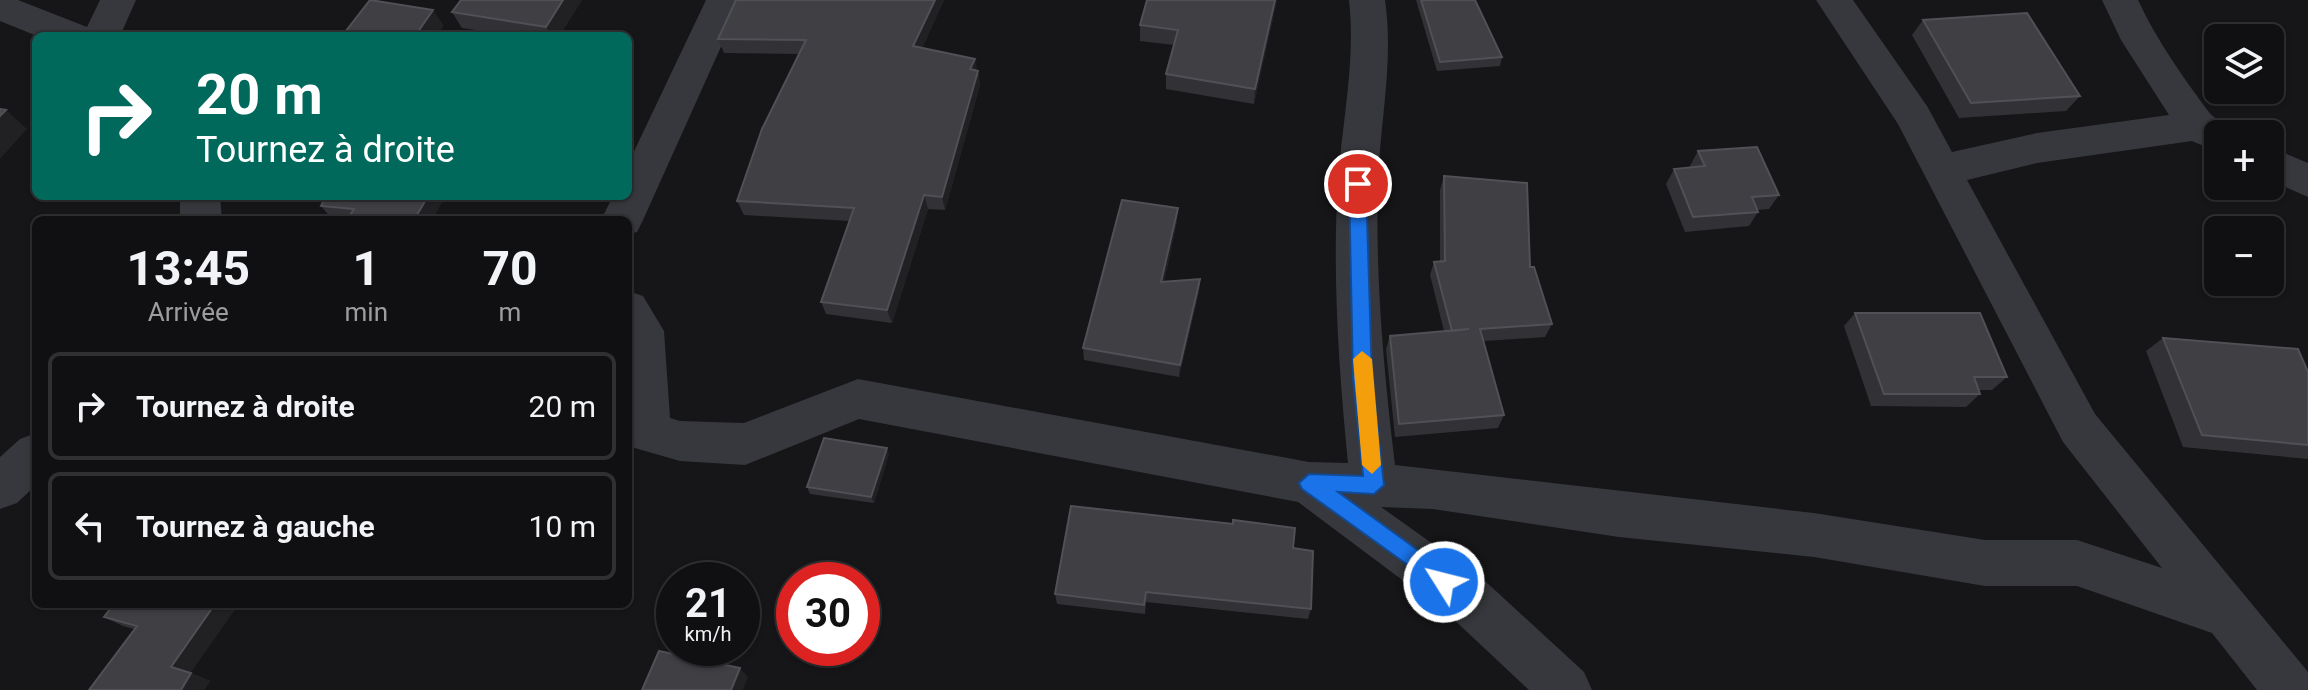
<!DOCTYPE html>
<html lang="fr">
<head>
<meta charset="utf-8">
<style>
  body { margin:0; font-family:Roboto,sans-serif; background:#19191b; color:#f1f3f6; height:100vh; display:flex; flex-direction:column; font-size:30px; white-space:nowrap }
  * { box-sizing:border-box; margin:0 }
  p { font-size:26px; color:#9c9d9f }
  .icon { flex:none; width:44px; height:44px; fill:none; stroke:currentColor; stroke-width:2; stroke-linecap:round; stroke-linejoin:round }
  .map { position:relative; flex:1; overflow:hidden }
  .panel { position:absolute; left:32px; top:216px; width:600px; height:392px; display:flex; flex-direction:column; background:#101012; border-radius:12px; box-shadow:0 2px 6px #0004,0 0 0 2px #303032 }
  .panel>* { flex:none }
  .banner { position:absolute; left:32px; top:32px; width:600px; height:168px; border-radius:12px; box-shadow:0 2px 6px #0004,0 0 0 2px #303032; background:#00695c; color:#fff; overflow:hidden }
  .buttons { position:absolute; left:2204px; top:24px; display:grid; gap:16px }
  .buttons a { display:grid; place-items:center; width:80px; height:80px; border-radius:12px; background:#101012; box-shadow:0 2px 6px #0004,0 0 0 2px #303032; font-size:40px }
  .speed { position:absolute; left:656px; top:562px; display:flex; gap:16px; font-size:40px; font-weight:700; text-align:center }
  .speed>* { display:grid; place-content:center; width:104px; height:104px; border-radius:50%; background:#101012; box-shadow:0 2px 6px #0004,0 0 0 2px #303032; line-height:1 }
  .speed small { font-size:20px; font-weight:400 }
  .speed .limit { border:12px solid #d22; background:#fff; color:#111 }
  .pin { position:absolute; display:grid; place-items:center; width:68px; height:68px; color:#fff; margin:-34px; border:4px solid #fff; border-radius:50%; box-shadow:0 2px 8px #0007 }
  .me { position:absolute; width:88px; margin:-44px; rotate:306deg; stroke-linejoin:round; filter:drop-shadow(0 0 6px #0008) }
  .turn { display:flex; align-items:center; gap:28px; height:168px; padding:0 32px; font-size:36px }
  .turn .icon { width:104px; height:104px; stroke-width:2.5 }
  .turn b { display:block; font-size:56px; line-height:68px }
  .eta { display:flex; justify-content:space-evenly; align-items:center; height:136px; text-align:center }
  .eta b { font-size:48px; font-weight:700; line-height:56px }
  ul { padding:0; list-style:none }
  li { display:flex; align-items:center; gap:24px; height:108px; margin:0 16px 12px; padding:0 16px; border:4px solid #303032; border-radius:12px }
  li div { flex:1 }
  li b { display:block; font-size:30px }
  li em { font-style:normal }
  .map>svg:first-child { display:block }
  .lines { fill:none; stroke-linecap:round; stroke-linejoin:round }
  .street { fill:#37383d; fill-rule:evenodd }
  .wall { fill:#323236 }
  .shaded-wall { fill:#212124 }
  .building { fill:#3f3f44; stroke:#4f5156; stroke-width:2 }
  .route { fill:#1a73e8; stroke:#114b97; stroke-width:2 }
  .slow { fill:#f59e0b }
</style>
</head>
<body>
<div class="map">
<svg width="2308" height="690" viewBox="0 0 2308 690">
  <rect width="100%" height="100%" fill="#161618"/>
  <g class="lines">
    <path class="street" d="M 0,0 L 18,0 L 87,27 L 100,0 L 136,0 L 120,36 L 37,36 L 0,21 Z
      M 706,0 L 742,0 L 643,220 L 637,232 L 628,234 L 628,220 L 601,220 L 613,196 L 628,196 L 628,164 Z
      M 1349,0 L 1385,0 C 1394,62 1380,121 1378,183 C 1375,277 1384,373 1395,465 L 1814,513 L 1985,540 L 2077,540 L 2162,568 L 2063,442 L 1898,124 L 1816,0 L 1853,0 L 1927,106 L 1952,152 L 2037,133 L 2169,115 L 2121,40 L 2102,0 L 2138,0 C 2156,39 2182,76 2208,111 C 2216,122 2229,122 2236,134 L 2218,134 L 2218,152 L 2192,141 L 2037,163 L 1967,180 L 2095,414 L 2308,672 L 2308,690 L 2257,690 L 2212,633 L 2077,586 L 1985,586 L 1814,557 L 1619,537 L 1433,509 L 1381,507 L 1485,581 L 1584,672 L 1592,690 L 1529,690 L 1449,615 L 1298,502 L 859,419 L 745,465 L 680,461 L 628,446 L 628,291 L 643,296 L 664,331 L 670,418 L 680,421 L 744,423 L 858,379 L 1309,462 L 1348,463 C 1339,372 1332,274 1338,182 C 1342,121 1356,62 1349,0 Z
      M 2270,147 L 2308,163 L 2308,197 L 2270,180 Z
      M 180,196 L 220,196 L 222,220 L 180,220 Z
      M 36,433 L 36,485 L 17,503 L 0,509 L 0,457 L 20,439 Z"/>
  </g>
  <path class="wall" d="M 461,0 L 582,0 L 559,36 L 516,36 L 462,28 L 452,12 Z
    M 944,0 L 922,48 L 978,71 L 980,85 L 945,210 L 928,209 L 892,323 L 826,314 L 821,302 L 850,221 L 744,215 L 737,201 L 799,54 L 724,53 L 718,39 Z
    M 1147,0 L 1277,0 L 1254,104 L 1166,89 L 1166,74 L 1174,45 L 1140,41 L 1140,25 Z
    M 1416,0 L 1475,0 L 1502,57 L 1500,66 L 1437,71 Z
    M 1923,20 L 2080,96 L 2066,111 L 1959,118 L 1912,35 Z
    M 1698,151 L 1779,195 L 1769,209 L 1757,210 L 1758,212 L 1749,226 L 1685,232 L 1666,184 L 1674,169 L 1690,168 L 1690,166 Z
    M 1444,176 L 1530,267 L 1552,324 L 1545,337 L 1484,341 L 1504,415 L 1498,428 L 1395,437 L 1386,349 L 1390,336 L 1444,331 L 1430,275 L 1434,262 L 1440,261 L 1440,190 Z
    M 445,196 L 432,220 L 345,220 L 332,219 L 321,206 Z
    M 1177,221 L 1164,282 L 1200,279 L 1199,292 L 1179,377 L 1084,360 L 1083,348 Z
    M 1855,313 L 2007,377 L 1992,390 L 1979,390 L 1980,394 L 1966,407 L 1871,406 L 1844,326 Z
    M 2163,338 L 2308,372 L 2308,459 L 2183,447 L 2146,351 Z
    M 889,454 L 874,503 L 810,494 L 807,487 Z
    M 1293,548 L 1311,609 L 1308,619 L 1146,602 L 1145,614 L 1057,604 L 1055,594 Z
    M 114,604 L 191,673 L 210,681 L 204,690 L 134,629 L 123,626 L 104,617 Z"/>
  <path class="shaded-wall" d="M 563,0 L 582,0 L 559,36 L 551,36 L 546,27 Z
    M 935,0 L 944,0 L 917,60 L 913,46 Z
    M 1275,0 L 1277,0 L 1254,104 L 1255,89 Z
    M 433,10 L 444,26 L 436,36 L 415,36 Z
    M 975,59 L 980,85 L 945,210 L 942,197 L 970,69 Z
    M 6,110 L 27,129 L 0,159 L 0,116 Z
    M 924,195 L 928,209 L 892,323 L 887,310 Z
    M 428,196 L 445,196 L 432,220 L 414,220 Z
    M 1178,208 L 1177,221 L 1161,295 L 1161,282 Z
    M 1200,279 L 1199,292 L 1179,377 L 1180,365 Z
    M 887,448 L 889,454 L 874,503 L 871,497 Z
    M 215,604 L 239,604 L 189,675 L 171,667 Z
    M 740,668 L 748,677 L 743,690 L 731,690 Z
    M 191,673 L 210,681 L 204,690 L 181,690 Z"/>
  <path class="building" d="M 370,0 L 433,10 L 415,36 L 342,36 Z
    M 461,0 L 563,0 L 546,27 L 452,12 Z
    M 736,0 L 935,0 L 913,46 L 975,59 L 970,69 L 978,71 L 942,197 L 924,195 L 887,310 L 821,302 L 854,208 L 737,201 L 762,129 L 806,40 L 718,39 Z
    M 1147,0 L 1275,0 L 1255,89 L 1166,74 L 1178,30 L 1140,25 Z
    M 1421,0 L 1475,0 L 1502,57 L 1440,62 Z
    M 2027,13 L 2080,96 L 1971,103 L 1923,20 Z
    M 569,32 L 594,36 L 566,36 Z
    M 0,109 L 6,110 L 0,116 Z
    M 1757,147 L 1779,195 L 1752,197 L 1758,212 L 1693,217 L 1674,169 L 1705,166 L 1698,151 Z
    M 1444,176 L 1527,183 L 1530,267 L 1534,267 L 1552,324 L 1480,329 L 1504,415 L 1399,424 L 1390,336 L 1469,329 L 1452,331 L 1434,262 L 1445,261 Z
    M 326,196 L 428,196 L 414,220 L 347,220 L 354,209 L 321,206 Z
    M 1122,200 L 1178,208 L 1161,282 L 1200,279 L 1180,365 L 1083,348 Z
    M 1855,313 L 1980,313 L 2007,377 L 1974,377 L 1980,394 L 1884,394 Z
    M 2163,338 L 2298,349 L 2308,372 L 2308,445 L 2202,435 Z
    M 824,438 L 887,448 L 871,497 L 807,487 Z
    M 1071,506 L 1233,524 L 1233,520 L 1295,528 L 1293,548 L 1313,551 L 1311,609 L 1146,592 L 1144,605 L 1055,594 Z
    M 114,604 L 215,604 L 171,667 L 191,673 L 181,690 L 89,690 L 137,626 L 104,617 Z
    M 659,651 L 740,668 L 731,690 L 642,690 Z"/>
  <path class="route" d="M 1358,177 L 1366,184 L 1372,378 L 1384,485 L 1374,494 L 1338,492 L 1452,575 L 1455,582 L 1452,589 L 1444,591 L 1302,489 L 1299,483 L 1309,474 L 1363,476 L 1353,378 L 1349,184 Z"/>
  <path class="slow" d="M 1362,351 L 1372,359 L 1381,465 L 1372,474 L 1362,465 L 1353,359 Z"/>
</svg>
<div class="buttons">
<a><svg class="icon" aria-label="layers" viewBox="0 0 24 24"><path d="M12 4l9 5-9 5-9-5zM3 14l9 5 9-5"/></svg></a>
<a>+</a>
<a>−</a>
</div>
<div class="speed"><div>21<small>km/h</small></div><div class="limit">30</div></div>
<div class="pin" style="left:1358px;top:184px;background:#d93025"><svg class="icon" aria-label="arrive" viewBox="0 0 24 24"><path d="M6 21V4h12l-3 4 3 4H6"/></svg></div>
<svg class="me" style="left:1444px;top:582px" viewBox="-20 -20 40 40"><circle r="17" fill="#1a73e8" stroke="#fff" stroke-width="3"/><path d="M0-11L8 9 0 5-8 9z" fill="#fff"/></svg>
<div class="banner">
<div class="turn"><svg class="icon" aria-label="right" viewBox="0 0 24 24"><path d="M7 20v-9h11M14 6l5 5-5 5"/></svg><div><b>20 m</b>Tournez à droite</div></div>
</div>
<section class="panel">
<div class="eta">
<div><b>13:45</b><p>Arrivée</p></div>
<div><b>1</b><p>min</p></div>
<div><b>70</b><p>m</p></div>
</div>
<ul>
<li><svg class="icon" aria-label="right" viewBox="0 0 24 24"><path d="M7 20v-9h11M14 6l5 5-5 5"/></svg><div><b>Tournez à droite</b></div><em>20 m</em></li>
<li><svg class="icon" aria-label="left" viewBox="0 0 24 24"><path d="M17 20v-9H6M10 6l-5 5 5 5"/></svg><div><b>Tournez à gauche</b></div><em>10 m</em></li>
</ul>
</section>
</div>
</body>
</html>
